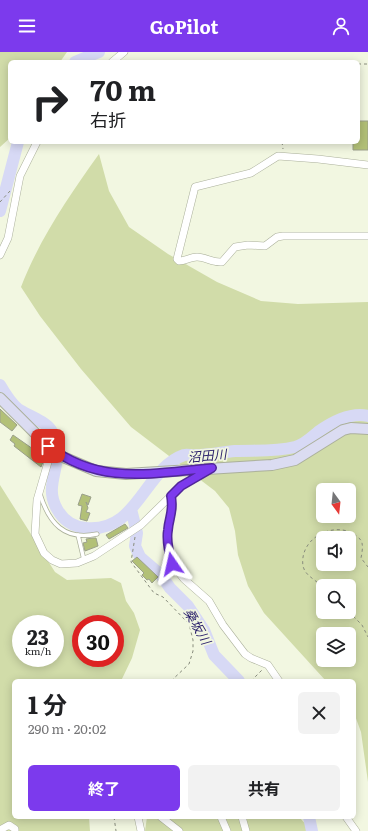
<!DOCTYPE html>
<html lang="ja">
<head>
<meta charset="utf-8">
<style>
  body { margin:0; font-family:Literata,"Noto Sans JP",serif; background:#f2f2f2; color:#202124; height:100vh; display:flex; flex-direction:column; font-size:15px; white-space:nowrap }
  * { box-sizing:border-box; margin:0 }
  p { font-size:13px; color:#757577 }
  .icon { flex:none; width:22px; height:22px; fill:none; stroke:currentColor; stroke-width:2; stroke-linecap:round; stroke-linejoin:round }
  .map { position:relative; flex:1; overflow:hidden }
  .sheet { position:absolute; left:12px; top:627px; width:344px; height:140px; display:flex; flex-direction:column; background:#fff; border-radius:6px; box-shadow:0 2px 10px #0003 }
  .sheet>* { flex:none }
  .hud { position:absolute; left:8px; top:8px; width:352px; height:84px; border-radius:6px; box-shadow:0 2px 10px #0003; background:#fff; color:#202124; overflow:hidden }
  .needle { width:26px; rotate:165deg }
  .controls { position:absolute; left:316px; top:431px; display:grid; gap:8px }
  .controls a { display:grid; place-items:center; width:40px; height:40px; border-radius:6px; background:#fff; box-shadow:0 2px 10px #0003; font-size:20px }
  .speed { position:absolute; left:12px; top:563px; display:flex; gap:8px; font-size:20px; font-weight:700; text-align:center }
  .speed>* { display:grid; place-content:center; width:52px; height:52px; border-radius:50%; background:#fff; box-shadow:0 2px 10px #0003; line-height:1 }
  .speed small { font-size:10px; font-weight:400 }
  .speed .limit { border:6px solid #d22; background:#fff; color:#111 }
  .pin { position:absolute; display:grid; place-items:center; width:34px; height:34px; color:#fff; margin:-17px; border-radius:8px; box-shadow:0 2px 6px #0006 }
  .me { position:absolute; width:44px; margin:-22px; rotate:349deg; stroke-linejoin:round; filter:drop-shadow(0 0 3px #0008) }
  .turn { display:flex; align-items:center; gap:14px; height:84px; padding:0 16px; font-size:18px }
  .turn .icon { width:52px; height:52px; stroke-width:2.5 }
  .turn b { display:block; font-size:28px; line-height:34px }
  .round { display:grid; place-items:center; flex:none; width:42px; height:42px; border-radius:6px; background:#f2f2f2 }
  .head { display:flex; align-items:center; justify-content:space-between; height:68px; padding:0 16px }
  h1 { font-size:24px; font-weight:700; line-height:30px }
  .button { display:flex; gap:8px; margin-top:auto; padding:8px 16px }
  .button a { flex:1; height:46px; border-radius:6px; background:#7c3aed; color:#fff; font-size:16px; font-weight:700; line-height:46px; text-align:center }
  .button a+a { background:#f2f2f2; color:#202124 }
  header { display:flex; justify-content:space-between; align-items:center; height:52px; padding:0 16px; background:#7c3aed; color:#fff; font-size:18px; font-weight:700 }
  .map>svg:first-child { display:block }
  .green { fill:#d1dca9; fill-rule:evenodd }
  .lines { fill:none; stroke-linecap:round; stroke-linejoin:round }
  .river { stroke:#d7d9f5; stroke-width:12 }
  .building { fill:#b2c077; stroke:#9ba08b }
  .lane-casing { stroke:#abb09b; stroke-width:5 }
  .street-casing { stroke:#abb09b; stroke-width:8 }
  .secondary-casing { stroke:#abb09b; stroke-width:12 }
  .path { stroke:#888c7d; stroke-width:1; stroke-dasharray:3 3; stroke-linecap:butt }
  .lane { stroke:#fff; stroke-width:3.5 }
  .street { stroke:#fff; stroke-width:7 }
  .secondary { stroke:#dbdcf2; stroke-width:10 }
  .route-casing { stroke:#51269a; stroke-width:10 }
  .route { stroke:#7c3aed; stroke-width:7 }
  .labels { text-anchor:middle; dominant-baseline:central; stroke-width:3.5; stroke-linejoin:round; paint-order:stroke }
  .water-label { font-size:13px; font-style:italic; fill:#281d6a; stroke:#f2f7e1 }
</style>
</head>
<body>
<header><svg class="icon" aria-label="menu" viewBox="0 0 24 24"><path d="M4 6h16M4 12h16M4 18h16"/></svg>GoPilot<svg class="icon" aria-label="person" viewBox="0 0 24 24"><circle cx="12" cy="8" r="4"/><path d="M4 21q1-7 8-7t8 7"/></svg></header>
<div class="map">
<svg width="368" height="779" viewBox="0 0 368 779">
  <rect width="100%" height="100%" fill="#f2f7e1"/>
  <path class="green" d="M 0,0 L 67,0 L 60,10 L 10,10 L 10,86 L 0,95 Z
    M 99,102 L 109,139 L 129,175 L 168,202 L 217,230 L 261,249 L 298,252 L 368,250 L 368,730 L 361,680 L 354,661 L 354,629 L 326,629 L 264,561 L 248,534 L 238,503 L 235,479 L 229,456 L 215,439 L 131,375 L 81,317 L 40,264 L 21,235 C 40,186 69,144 99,102 ZM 323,438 L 349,438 L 349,464 L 323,464 ZM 323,486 L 349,486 L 349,512 L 323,512 ZM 323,534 L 349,534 L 349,560 L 323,560 ZM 323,582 L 349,582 L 349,608 L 323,608 Z
    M 0,433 L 55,520 L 67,528 L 111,526 L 121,531 L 126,549 L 134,561 L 140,578 L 132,606 L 121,629 L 14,629 L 14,765 L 89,765 L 90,779 L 0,779 ZM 21,572 L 55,572 L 55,606 L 21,606 ZM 81,572 L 115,572 L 115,606 L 81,606 Z
    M 147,765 L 299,765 L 312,779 L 145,779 Z"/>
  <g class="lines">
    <path class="river" d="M 75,10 L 99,0
      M 0,159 L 18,90
      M 0,333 C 4,340 11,351 18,357 C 27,363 45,369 51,378 C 69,409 41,430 57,457 C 63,468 73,475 86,476 C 138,481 144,417 184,403 C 188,402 192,404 196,403 C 209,403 222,400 235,399 C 255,398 275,400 295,395 C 304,393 311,386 318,380 C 332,370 351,360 368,364
      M 131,457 L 137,481 L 135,494 L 140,505 L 161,523 L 170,536 L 188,554 L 204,578 L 214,603 L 239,629
      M 309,765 L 312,779"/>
  </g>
  <path class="building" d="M 358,69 L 368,69 L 368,98 L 353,98 L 353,90 L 358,90 Z
    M 0,357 L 17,373 L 12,379 L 0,370 Z
    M 13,383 L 33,397 L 41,405 L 43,410 L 41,415 L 14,394 L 15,392 L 10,388 Z
    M 82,442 L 91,445 L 88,453 L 86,450 L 88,456 L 86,460 L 90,461 L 87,469 L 80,467 L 82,454 L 78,453 Z
    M 125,472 L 128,476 L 109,487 L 106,483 Z
    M 93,486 L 96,486 L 98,494 L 85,499 L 83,491 L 87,490 L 86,487 Z
    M 137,505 L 158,525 L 152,531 L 149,527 L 147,528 L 142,523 L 144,521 L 132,509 Z"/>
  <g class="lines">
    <defs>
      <path id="lane" d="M 40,442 C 49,471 64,489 97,482
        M 78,483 L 84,508"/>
      <path id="street" d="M 112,10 L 124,0
        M 368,113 L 318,107 L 278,104 L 251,121 L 195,135 L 177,207 L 179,209 C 185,209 191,205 197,205 C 206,205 212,211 222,210 L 235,195 L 248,193 L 265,194 L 277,185 L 283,184 L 368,184
        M 0,203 L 8,186 L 20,124 L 37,90
        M 39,386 L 48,410 L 37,448 L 35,482 L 44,501 L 52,508 L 61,512 L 77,511 L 94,504 L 141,473 L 181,434 L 208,419
        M 171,444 L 173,455 L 168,477 L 167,489 L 172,512 L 184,527 L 209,549 L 223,573 L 245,602 L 251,606 L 268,613 L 279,629
        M 138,765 L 141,779
        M 161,765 L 179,779
        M 221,765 L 227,779
        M 242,765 L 246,779
        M 346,765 L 356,779
        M 0,778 L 9,773 L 15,777 L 15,779"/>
      <path id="secondary" d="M 0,346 L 39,385 L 63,405 L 96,419 L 126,422 L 272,413 L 295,408 L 343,378 L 351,376 L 368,377"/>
    </defs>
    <use href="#lane" class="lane-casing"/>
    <use href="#street" class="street-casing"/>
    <use href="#secondary" class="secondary-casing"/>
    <path class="path" d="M 358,12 L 368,12
      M 282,90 L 283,97
      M 0,150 L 10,139
      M 135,485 L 131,510 L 154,541 L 163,545 L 189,572 L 193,588 L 193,599 L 189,612 L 171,629
      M 323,547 C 321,542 322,536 319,532 C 313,526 305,523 303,514 C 299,487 332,469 354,482 C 357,484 361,487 362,491 C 363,495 362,501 361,506 L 368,515
      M 349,560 L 362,573 L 368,585
      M 251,629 L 262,618
      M 114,765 L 116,779"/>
    <use href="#lane" class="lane"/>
    <use href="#street" class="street"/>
    <use href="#secondary" class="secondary"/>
  </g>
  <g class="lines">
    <defs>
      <path id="route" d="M 48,394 C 100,434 152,421 212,416 L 181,434 L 171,444 C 174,459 169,465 168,478 C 166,489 169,501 172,512"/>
    </defs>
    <use href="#route" class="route-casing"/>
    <use href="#route" class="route"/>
  </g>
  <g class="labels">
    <g class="water-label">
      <text transform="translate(207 403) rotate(-5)">沼田川</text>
      <text transform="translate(198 574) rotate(60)">桑坂川</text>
    </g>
  </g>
</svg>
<div class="controls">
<a><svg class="needle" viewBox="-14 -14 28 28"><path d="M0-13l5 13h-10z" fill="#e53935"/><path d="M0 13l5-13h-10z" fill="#757577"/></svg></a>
<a><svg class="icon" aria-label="sound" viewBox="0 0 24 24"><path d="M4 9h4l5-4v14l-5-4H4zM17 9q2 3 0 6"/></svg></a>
<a><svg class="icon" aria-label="search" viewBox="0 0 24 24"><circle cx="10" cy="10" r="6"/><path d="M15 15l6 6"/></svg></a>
<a><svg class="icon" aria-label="layers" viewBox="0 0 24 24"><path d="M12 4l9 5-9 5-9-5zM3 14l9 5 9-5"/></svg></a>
</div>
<div class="speed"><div>23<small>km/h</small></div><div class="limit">30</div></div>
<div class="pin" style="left:48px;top:394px;background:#d93025"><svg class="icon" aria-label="arrive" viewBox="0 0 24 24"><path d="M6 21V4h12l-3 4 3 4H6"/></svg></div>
<svg class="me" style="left:172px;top:512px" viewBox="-20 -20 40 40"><path d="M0-17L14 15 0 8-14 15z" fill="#7c3aed" stroke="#fff" stroke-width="4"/></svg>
<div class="hud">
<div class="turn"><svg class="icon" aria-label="right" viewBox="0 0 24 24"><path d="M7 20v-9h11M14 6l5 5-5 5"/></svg><div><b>70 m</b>右折</div></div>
</div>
<section class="sheet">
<div class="head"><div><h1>1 分</h1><p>290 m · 20:02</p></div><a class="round"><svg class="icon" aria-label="close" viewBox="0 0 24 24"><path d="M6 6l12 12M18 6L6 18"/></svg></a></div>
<div class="button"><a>終了</a><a>共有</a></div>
</section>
</div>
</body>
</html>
